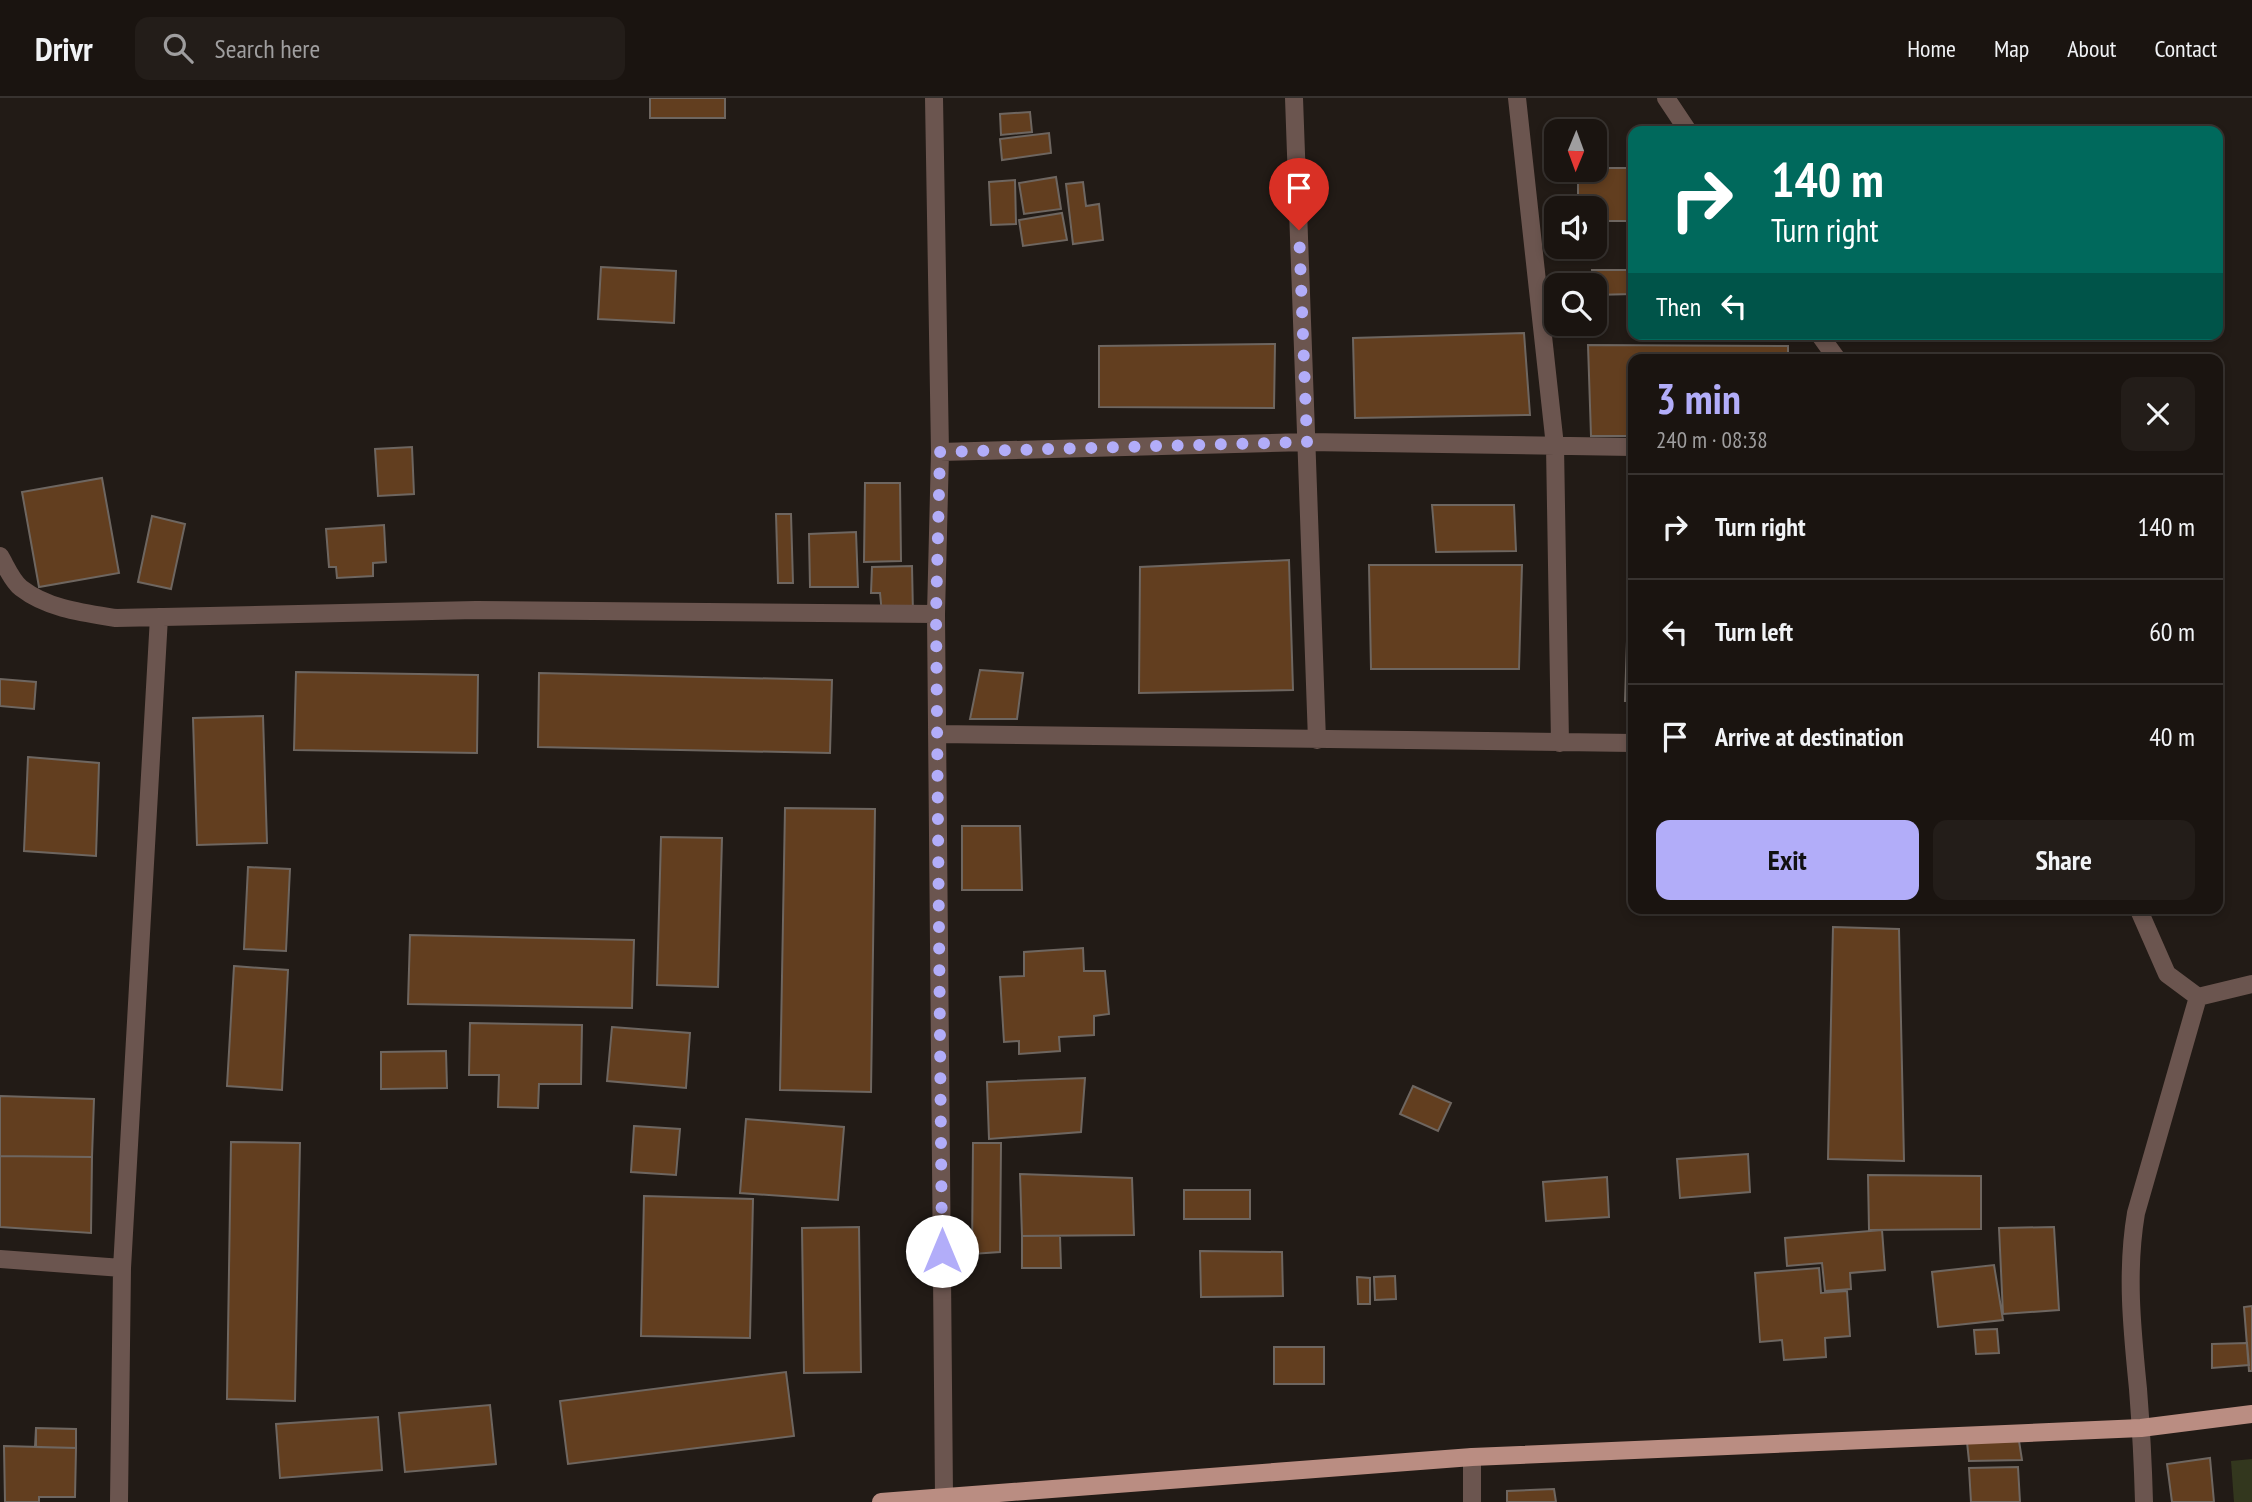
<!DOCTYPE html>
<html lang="en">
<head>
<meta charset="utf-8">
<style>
  body { margin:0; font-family:"PT Sans Narrow",sans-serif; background:#231d19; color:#f1f3f6; height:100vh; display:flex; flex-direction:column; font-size:26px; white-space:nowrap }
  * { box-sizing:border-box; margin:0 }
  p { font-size:23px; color:#9f9e9f }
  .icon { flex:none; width:38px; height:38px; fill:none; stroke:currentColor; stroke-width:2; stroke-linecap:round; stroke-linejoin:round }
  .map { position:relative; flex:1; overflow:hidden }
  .sheet { position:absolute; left:1628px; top:256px; width:595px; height:560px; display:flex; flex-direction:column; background:#1a1410; border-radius:14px; box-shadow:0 4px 10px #0003,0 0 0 2px #383330 }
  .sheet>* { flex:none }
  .banner { position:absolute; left:1628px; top:28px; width:595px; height:214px; border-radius:14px; box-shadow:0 4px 10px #0003,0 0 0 2px #383330; background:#00695c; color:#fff; overflow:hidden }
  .needle { width:46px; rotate:181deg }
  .fabs { position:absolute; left:1544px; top:21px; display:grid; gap:14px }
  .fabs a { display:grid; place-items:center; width:63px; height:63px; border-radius:14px; background:#1a1410; box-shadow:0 4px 10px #0003,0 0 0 2px #383330; font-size:35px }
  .pin { position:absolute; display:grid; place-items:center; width:60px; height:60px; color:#fff; margin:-72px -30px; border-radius:50% 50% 50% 0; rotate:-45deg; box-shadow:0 0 7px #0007 }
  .pin .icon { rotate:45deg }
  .me { position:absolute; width:77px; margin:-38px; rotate:0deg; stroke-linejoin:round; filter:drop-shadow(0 0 5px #0008) }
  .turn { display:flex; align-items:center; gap:24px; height:147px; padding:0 28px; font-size:32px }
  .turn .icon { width:91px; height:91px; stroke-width:2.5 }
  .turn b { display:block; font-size:49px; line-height:60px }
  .then { display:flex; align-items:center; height:66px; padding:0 28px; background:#0003; gap:14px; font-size:26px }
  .round { display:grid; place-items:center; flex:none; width:74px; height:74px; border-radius:14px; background:#231d19 }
  .summary { display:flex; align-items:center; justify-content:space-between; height:119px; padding:0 28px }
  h1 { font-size:42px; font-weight:600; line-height:52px; color:#b2adf9 }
  .button { display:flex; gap:14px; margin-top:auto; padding:14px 28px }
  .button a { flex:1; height:80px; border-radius:14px; background:#b2adf9; color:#111; font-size:28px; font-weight:600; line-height:80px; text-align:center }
  .button a+a { background:#231d19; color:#f1f3f6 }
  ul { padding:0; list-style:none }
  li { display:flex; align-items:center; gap:21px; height:105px; padding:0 28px; border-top:2px solid #383330 }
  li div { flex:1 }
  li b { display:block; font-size:26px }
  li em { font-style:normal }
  header { display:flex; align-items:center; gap:42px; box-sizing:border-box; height:98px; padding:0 35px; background:#1a1410; border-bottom:2px solid #383330 }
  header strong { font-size:33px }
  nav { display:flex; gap:38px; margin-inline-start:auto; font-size:24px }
  .search { width:490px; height:63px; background:#231d19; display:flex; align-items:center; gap:18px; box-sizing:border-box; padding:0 24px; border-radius:14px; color:#9f9e9f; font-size:26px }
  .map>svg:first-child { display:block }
  .green { fill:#33371e }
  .building { fill:#623e1f; stroke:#6e6660; stroke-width:2 }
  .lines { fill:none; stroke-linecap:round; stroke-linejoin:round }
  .minor { stroke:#6b554f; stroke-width:18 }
  .major { stroke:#ba8d82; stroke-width:18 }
  .route { stroke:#b2adf9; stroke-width:12; stroke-dasharray:0 21.6 }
</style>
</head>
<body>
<header>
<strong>Drivr</strong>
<div class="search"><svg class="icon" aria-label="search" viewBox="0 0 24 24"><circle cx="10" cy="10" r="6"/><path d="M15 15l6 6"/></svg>Search here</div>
<nav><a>Home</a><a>Map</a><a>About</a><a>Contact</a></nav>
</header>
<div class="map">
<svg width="2252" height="1404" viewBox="0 0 2252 1404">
  <rect width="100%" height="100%" fill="#221b16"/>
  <path class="green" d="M 2252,1361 L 2252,1404 L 2234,1404 L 2231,1363 Z"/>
  <path class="building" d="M 650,0 L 725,0 L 725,20 L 650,20 Z
    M 1030,14 L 1032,34 L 1001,37 L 1000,16 Z
    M 1049,35 L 1051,55 L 1002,62 L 1000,41 Z
    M 1594,70 L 1633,70 L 1633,123 L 1594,123 L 1594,110 L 1578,110 L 1578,72 L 1594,72 Z
    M 1594,70 L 1633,70 L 1633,123 L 1594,123 L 1594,110 L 1578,110 L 1578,72 L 1594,72 Z
    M 1056,79 L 1061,111 L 1024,116 L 1019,85 Z
    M 1015,82 L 1016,126 L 991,127 L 989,84 Z
    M 1083,84 L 1086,108 L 1099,106 L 1103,142 L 1073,146 L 1066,86 Z
    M 1062,115 L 1067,142 L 1023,148 L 1019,122 Z
    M 601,169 L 676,173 L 674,225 L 598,221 Z
    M 1592,172 L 1633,172 L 1633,196 L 1594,197 Z
    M 1524,235 L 1530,317 L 1355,320 L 1353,240 Z
    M 1275,246 L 1274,310 L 1099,309 L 1099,248 Z
    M 1588,247 L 1788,248 L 1788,261 L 1633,261 L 1633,338 L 1591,338 Z
    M 412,349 L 414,396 L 378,398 L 375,351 Z
    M 102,380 L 119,475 L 39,489 L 22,394 Z
    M 865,385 L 900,385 L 901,463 L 864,464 Z
    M 1432,407 L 1514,407 L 1516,453 L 1436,454 Z
    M 776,416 L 791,416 L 793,485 L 778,485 Z
    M 152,418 L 185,426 L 171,491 L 138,484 Z
    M 384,427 L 386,464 L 373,465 L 373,478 L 337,480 L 336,469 L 329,469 L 326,431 Z
    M 856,434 L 858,489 L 810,489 L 809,436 Z
    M 1630,453 L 1633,453 L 1633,603 L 1625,603 Z
    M 1289,462 L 1293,592 L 1139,595 L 1140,469 Z
    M 1369,467 L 1522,467 L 1519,571 L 1371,571 Z
    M 912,468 L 913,516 L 882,516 L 880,495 L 871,495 L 872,469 Z
    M 980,572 L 1023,575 L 1017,621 L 970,621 Z
    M 296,574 L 478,577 L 477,655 L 294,652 Z
    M 539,575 L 832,582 L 830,655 L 538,649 Z
    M 0,581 L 36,584 L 34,611 L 0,608 Z
    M 263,618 L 267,745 L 197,747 L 193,620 Z
    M 28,659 L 99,665 L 96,758 L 24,753 Z
    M 785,710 L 875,711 L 871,994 L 780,992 Z
    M 962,728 L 1020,728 L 1022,792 L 962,792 Z
    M 661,739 L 722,740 L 718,889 L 657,887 Z
    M 248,769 L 290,771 L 286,853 L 244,851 Z
    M 1833,829 L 1899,831 L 1904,1063 L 1828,1061 Z
    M 410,837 L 634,842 L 632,910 L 408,906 Z
    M 1083,850 L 1084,873 L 1105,873 L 1109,916 L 1094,918 L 1094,937 L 1059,939 L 1060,953 L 1019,956 L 1019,943 L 1004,944 L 1000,879 L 1024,878 L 1024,854 Z
    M 234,868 L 288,872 L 282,992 L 227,988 Z
    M 470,925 L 582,927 L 581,986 L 539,986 L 538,1010 L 498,1009 L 499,977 L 469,977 Z
    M 612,929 L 690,935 L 686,990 L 607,983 Z
    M 446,953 L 447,990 L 381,991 L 381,954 Z
    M 1085,980 L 1081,1034 L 989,1041 L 987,984 Z
    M 1413,988 L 1451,1005 L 1438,1033 L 1400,1016 Z
    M 0,998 L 94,1001 L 92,1059 L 0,1058 Z
    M 0,998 L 94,1001 L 92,1059 L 0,1058 Z
    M 746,1021 L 844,1029 L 838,1102 L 740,1095 Z
    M 634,1028 L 680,1031 L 676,1077 L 631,1074 Z
    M 231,1044 L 300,1045 L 295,1303 L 227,1301 Z
    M 973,1045 L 1001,1045 L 1000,1154 L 972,1156 Z
    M 1748,1056 L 1750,1094 L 1680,1100 L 1677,1061 Z
    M 0,1058 L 92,1059 L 91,1135 L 0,1129 Z
    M 0,1058 L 92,1059 L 91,1135 L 0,1129 Z
    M 1020,1076 L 1132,1080 L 1134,1137 L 1022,1138 Z
    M 1020,1076 L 1132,1080 L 1134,1137 L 1022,1138 Z
    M 1868,1077 L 1981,1078 L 1981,1131 L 1869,1132 Z
    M 1607,1079 L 1609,1119 L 1546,1123 L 1543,1084 Z
    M 1184,1092 L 1250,1092 L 1250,1121 L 1184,1121 Z
    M 644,1098 L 753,1101 L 750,1240 L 641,1238 Z
    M 859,1129 L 861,1274 L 804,1275 L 802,1130 Z
    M 2054,1129 L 2059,1212 L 2003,1216 L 1999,1130 Z
    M 1882,1132 L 1885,1172 L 1850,1175 L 1851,1191 L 1825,1193 L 1822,1165 L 1787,1168 L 1785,1140 Z
    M 1022,1138 L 1060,1138 L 1061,1170 L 1022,1170 Z
    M 1200,1153 L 1282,1154 L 1283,1198 L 1201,1199 Z
    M 1994,1167 L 2003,1222 L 1938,1229 L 1932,1174 Z
    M 1819,1170 L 1821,1195 L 1847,1193 L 1850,1238 L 1825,1240 L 1826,1259 L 1784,1262 L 1782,1242 L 1760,1244 L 1755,1175 Z
    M 1395,1178 L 1396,1201 L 1375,1202 L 1374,1179 Z
    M 1357,1179 L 1370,1180 L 1370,1206 L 1358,1206 Z
    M 2252,1208 L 2252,1273 L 2249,1273 L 2244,1209 Z
    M 2252,1208 L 2252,1273 L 2249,1273 L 2244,1209 Z
    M 1997,1231 L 1999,1255 L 1976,1256 L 1974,1232 Z
    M 2247,1245 L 2249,1267 L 2212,1270 L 2212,1246 Z
    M 1274,1249 L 1324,1249 L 1324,1286 L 1274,1286 Z
    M 786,1274 L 794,1338 L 568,1366 L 560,1303 Z
    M 490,1307 L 496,1366 L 405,1374 L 399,1315 Z
    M 378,1319 L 382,1372 L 280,1380 L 276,1326 Z
    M 36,1330 L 76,1331 L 76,1350 L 35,1349 Z
    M 36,1330 L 76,1331 L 76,1350 L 36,1349 Z
    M 2019,1343 L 2022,1362 L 1969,1363 L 1967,1344 Z
    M 4,1348 L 76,1350 L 75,1399 L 39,1399 L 39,1404 L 5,1404 Z
    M 4,1348 L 76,1350 L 75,1399 L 39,1399 L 39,1404 L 5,1404 Z
    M 2210,1360 L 2214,1404 L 2172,1404 L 2167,1366 Z
    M 2018,1369 L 2020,1404 L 1971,1404 L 1969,1370 Z
    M 1554,1391 L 1556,1404 L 1507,1404 L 1507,1393 Z
    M 1554,1391 L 1556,1404 L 1507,1404 L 1507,1393 Z"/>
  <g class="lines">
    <path class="minor" d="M 934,0 L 940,354 L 936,516 L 944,1398
      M 1294,0 L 1317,642
      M 1517,0 L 1555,348 L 1560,645
      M 1666,0 L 1688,33
      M 1819,236 L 1837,261
      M 940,354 L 1307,344 L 1633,349
      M 0,458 C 6,468 12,483 21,490 C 48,511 84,515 116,520 L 476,512 L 936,516
      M 937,636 L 1633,645
      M 2138,810 L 2167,876 L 2198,899 L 2136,1115 C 2126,1174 2132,1231 2138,1291 C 2141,1329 2143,1366 2144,1404
      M 2198,899 L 2252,886
      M 0,1161 L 122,1170
      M 1472,1359 L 1472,1404
      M 119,1404 L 122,1170 L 159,519"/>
    <path class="major" d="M 881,1404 L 1472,1359 L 2141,1330 L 2252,1316"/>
  </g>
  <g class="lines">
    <path class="route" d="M 942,1153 L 936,516 L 940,354 L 1307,344 L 1299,132"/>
  </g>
</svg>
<div class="fabs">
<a><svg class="needle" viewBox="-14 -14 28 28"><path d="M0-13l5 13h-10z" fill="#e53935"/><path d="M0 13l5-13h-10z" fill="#9f9e9f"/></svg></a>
<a><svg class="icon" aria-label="sound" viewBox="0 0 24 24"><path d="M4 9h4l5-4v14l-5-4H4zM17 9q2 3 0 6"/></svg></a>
<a><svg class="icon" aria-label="search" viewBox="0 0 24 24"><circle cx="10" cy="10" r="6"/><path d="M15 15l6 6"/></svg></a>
</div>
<div class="pin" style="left:1299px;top:132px;background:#d93025"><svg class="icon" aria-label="arrive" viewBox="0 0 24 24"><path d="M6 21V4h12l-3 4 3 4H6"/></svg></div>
<svg class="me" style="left:942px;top:1153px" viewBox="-20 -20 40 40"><circle r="19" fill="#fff"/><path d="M0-13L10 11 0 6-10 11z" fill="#b2adf9"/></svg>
<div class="banner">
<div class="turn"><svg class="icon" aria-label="right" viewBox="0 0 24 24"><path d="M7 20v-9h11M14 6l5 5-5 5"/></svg><div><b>140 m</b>Turn right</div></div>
<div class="then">Then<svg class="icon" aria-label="left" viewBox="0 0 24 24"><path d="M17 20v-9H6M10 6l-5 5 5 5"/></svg></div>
</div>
<section class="sheet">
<div class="summary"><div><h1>3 min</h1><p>240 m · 08:38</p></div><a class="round"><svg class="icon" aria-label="close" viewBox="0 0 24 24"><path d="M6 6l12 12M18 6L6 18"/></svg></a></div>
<ul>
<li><svg class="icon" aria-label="right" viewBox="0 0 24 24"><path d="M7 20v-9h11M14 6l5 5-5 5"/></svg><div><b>Turn right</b></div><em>140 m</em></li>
<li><svg class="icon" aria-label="left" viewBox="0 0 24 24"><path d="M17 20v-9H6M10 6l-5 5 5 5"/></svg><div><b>Turn left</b></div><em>60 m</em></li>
<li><svg class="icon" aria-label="arrive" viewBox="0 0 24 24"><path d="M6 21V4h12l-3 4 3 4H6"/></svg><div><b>Arrive at destination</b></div><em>40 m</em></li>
</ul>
<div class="button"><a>Exit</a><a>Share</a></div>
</section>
</div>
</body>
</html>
